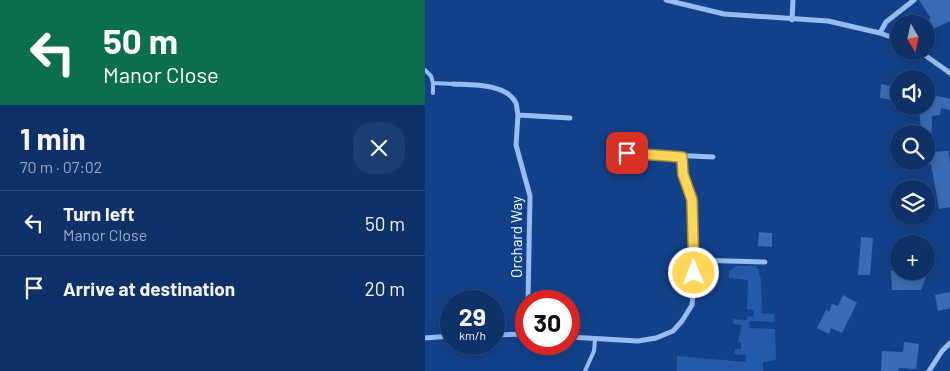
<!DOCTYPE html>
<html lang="en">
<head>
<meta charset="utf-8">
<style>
  body { margin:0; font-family:Barlow,sans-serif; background:#1c3d71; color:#f1f3f6; height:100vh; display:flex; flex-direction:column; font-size:19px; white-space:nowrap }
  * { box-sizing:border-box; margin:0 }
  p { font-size:16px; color:#9ba9c0 }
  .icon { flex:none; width:28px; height:28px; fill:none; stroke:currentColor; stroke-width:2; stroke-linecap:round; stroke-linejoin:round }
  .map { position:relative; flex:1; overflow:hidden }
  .sheet { display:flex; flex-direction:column; background:#0e3168; width:425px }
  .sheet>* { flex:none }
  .banner { background:#0b6e4f; color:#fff; overflow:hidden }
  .needle { width:32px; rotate:171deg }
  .buttons { position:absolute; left:465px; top:15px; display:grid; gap:10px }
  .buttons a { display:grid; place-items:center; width:45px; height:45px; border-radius:50%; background:#0e3168; box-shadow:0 2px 12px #0003,0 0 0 1px #2e4c7c; font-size:25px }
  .speed { position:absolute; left:15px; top:290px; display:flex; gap:10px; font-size:25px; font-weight:700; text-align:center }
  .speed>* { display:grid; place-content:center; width:65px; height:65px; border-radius:50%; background:#0e3168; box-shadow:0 2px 12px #0003,0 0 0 1px #2e4c7c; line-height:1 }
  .speed small { font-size:12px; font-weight:400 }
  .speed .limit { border:8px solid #d22; background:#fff; color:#111 }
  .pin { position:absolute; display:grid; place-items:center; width:42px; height:42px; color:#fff; margin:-21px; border-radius:10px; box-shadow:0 2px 8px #0006 }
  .me { position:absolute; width:55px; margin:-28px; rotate:359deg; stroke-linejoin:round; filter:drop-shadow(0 0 4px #0008) }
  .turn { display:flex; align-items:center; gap:18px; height:105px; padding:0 20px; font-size:22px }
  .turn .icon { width:65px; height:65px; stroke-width:2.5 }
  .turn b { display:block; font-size:35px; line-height:42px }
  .round { display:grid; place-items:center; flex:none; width:52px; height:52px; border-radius:20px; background:#1c3d71 }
  .overview { display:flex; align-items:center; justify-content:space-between; height:85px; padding:0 20px }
  h1 { font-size:30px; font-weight:700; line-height:38px }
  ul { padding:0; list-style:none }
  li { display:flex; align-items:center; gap:15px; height:65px; padding:0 20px; border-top:1px solid #2e4c7c }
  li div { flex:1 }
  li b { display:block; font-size:19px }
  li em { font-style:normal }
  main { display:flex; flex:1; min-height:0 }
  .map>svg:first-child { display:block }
  .green { fill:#245aa9 }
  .building { fill:#3b6bb3 }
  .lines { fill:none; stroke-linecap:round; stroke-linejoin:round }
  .lane { stroke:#98bcf1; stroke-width:4 }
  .street { stroke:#98bcf1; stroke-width:5 }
  .route-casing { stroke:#a68b39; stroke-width:12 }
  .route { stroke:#ffd658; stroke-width:9 }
  .labels { text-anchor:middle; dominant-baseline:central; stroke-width:4; stroke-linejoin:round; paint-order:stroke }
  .street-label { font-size:15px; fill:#fff; stroke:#12418a }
</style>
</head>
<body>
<main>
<section class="sheet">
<div class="banner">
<div class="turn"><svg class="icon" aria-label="left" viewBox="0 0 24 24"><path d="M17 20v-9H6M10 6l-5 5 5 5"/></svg><div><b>50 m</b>Manor Close</div></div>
</div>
<div class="overview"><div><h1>1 min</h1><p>70 m · 07:02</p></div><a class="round"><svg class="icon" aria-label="close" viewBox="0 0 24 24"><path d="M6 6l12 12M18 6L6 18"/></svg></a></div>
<ul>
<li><svg class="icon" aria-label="left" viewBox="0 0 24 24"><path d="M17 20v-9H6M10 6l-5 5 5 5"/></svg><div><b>Turn left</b><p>Manor Close</p></div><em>50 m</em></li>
<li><svg class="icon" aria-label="arrive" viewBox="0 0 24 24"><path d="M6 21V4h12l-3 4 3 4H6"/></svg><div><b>Arrive at destination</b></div><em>20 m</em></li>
</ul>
</section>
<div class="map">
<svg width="525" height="371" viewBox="0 0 525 371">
  <rect width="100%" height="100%" fill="#12418a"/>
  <path class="green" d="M 311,266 L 330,266 L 333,269 L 336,280 L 337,313 L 349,314 L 350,322 L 325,321 L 324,328 L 350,329 L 351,360 L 338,362 L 338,371 L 252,371 L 252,356 L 321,362 L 321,355 L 309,354 L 310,349 L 316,349 L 316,342 L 313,342 L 317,325 L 308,324 L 308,319 L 322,320 L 322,316 L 328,317 L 329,310 L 322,309 L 323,280 L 304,278 L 304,271 Z"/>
  <path class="building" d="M 494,0 L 525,0 L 525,21 L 508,29 L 504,20 L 505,17 Z
    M 456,84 L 474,88 L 474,101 L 455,98 Z
    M 501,93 L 525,99 L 525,110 L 516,108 L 515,115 L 507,116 L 506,152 L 523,151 L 525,162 L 525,207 L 514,209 L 506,164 L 501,165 L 501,134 L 496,134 L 494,106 L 501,106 Z
    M 334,232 L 347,233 L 347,247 L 333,246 Z
    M 436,237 L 448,238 L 445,275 L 433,275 Z
    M 466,271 L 503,271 L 496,290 L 467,290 Z
    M 525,292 L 525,308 L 513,311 L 510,295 Z
    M 418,295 L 432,303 L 417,333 L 406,328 L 404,334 L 392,328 L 401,310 L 404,312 L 407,304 L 413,306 Z
    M 479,342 L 494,344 L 491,369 L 474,368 L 473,371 L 456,371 L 457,351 L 478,352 Z"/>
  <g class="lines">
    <path class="lane" d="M 0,70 L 6,76 L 8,83 L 28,84
      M 8,83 L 8,93
      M 160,371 L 169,351 L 170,339"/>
    <path class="street" d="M 241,0 L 299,14 L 403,21 L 455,33 L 474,40
      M 367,20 L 368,0
      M 455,33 L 461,22 L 489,0
      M 494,51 L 525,73
      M 28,84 C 46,85 81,83 91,103 C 92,106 92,111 93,115 L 145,118
      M 93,115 L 91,145 L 105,196 L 103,301
      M 202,153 L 288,157
      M 269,260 L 340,262
      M 69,335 L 101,334
      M 144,337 L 213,341 L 231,338 L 248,331 L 257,321 L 267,305 L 269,286 L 267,200 L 258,174 L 257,157
      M 0,338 L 26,336
      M 504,371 L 517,351 L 525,343"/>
  </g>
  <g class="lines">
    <defs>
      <path id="route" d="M 202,153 L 257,157 L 258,174 L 267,200 L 269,273"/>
    </defs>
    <use href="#route" class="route-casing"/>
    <use href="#route" class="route"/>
  </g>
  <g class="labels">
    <g class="street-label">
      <text transform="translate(91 237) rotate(-90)">Orchard Way</text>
    </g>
  </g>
</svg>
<div class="buttons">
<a><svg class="needle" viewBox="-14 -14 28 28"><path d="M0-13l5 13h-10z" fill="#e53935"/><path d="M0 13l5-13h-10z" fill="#9ba9c0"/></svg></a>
<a><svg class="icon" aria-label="sound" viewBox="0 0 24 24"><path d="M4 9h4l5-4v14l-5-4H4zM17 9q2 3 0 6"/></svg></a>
<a><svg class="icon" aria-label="search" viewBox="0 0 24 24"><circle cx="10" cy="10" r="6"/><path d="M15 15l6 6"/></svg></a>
<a><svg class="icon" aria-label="layers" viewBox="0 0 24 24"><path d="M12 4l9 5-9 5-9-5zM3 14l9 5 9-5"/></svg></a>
<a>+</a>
</div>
<div class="speed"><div>29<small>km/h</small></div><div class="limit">30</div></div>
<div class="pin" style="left:202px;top:153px;background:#d93025"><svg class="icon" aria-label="arrive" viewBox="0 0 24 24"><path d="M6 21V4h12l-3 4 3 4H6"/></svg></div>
<svg class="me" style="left:269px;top:273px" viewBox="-20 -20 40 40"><circle r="17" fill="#ffd658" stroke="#fff" stroke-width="3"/><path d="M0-11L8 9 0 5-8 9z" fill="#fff"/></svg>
</div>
</main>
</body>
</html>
